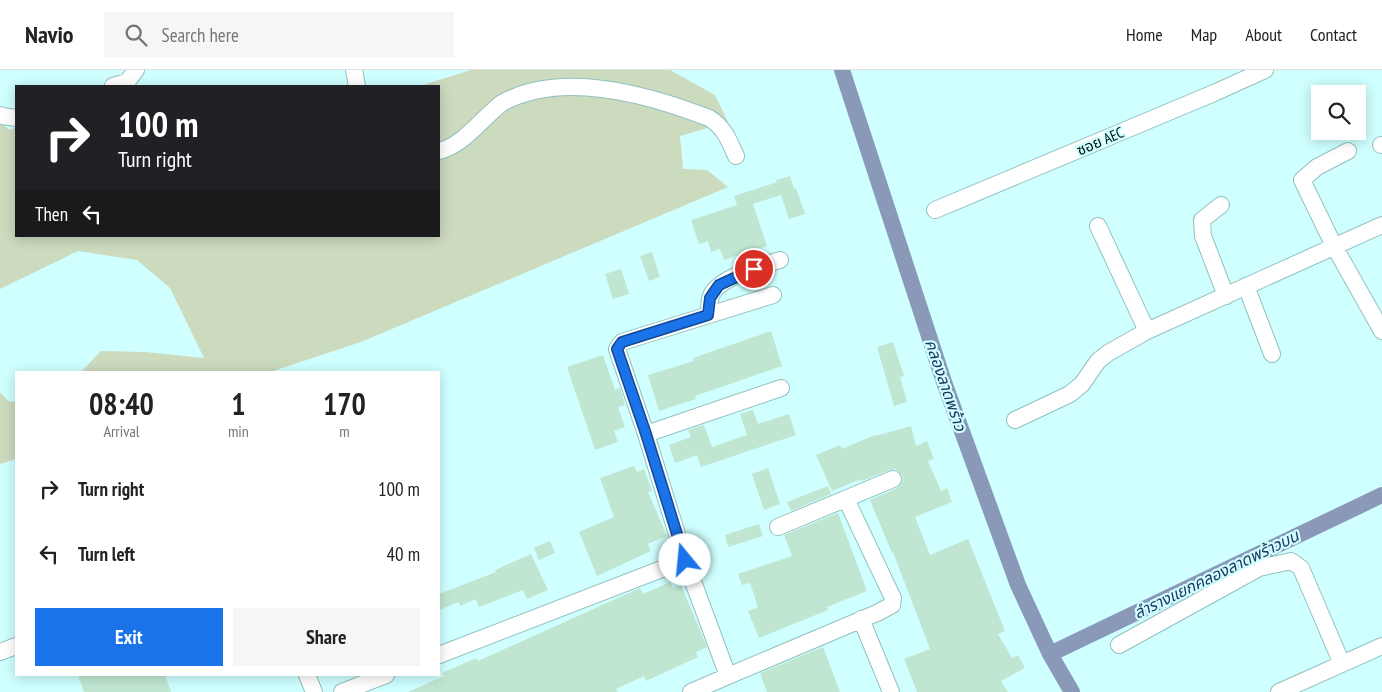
<!DOCTYPE html>
<html lang="en">
<head>
<meta charset="utf-8">
<style>
  body { margin:0; font-family:"PT Sans Narrow","Noto Sans Thai",sans-serif; background:#f6f6f6; color:#222; height:100vh; display:flex; flex-direction:column; font-size:19px; white-space:nowrap }
  * { box-sizing:border-box; margin:0 }
  p { font-size:16px; color:#767676 }
  .icon { flex:none; width:28px; height:28px; fill:none; stroke:currentColor; stroke-width:2; stroke-linecap:round; stroke-linejoin:round }
  .map { position:relative; flex:1; overflow:hidden }
  .drawer { position:absolute; left:15px; top:301px; width:425px; height:305px; display:flex; flex-direction:column; background:#fff; border-radius:0px; box-shadow:0 2px 12px #0003 }
  .drawer>* { flex:none }
  .hud { position:absolute; left:15px; top:15px; width:425px; height:152px; border-radius:0px; box-shadow:0 2px 12px #0003; background:#202124; color:#fff; overflow:hidden }
  .buttons { position:absolute; left:1311px; top:15px; display:grid; gap:10px }
  .buttons a { display:grid; place-items:center; width:55px; height:55px; border-radius:0px; background:#fff; box-shadow:0 2px 12px #0003; font-size:25px }
  .pin { position:absolute; display:grid; place-items:center; width:42px; height:42px; color:#fff; margin:-21px; border:2px solid #fff; border-radius:50%; box-shadow:0 1px 5px #0007 }
  .me { position:absolute; width:55px; margin:-28px; rotate:343deg; stroke-linejoin:round; filter:drop-shadow(0 0 4px #0008) }
  .turn { display:flex; align-items:center; gap:18px; height:105px; padding:0 20px; font-size:22px }
  .turn .icon { width:65px; height:65px; stroke-width:2.5 }
  .turn b { display:block; font-size:35px; line-height:42px }
  .then { display:flex; align-items:center; height:48px; padding:0 20px; background:#0003; gap:10px; font-size:19px }
  .eta { display:flex; justify-content:space-evenly; align-items:center; height:85px; text-align:center }
  .eta b { font-size:30px; font-weight:700; line-height:35px }
  .primary-button { display:flex; gap:10px; margin-top:auto; padding:10px 20px }
  .primary-button a { flex:1; height:58px; border-radius:0px; background:#1a73e8; color:#fff; font-size:20px; font-weight:700; line-height:58px; text-align:center }
  .primary-button a+a { background:#f6f6f6; color:#222 }
  ul { padding:0; list-style:none }
  li { display:flex; align-items:center; gap:15px; height:65px; padding:0 20px }
  li div { flex:1 }
  li b { display:block; font-size:19px }
  li em { font-style:normal }
  header { display:flex; align-items:center; gap:30px; box-sizing:border-box; height:70px; padding:0 25px; background:#fff; border-bottom:1px solid #e0e0e0 }
  header strong { font-size:24px }
  nav { display:flex; gap:28px; margin-inline-start:auto; font-size:18px }
  .search { width:350px; height:45px; background:#f6f6f6; display:flex; align-items:center; gap:12px; box-sizing:border-box; padding:0 18px; border-radius:0px; color:#767676; font-size:19px }
  .map>svg:first-child { display:block }
  .green { fill:#ccdabe }
  .lines { fill:none; stroke-linecap:round; stroke-linejoin:round }
  .canal { stroke:#8a99b8; stroke-width:16 }
  .building { fill:#c0e6d2 }
  .minor-casing { stroke:#92c0c0; stroke-width:18 }
  .minor { stroke:#fff; stroke-width:16 }
  .route-casing { stroke:#114b97; stroke-width:12 }
  .route { stroke:#1a73e8; stroke-width:9 }
  .labels { text-anchor:middle; dominant-baseline:central; stroke-width:4.5; stroke-linejoin:round; paint-order:stroke }
  .street-label { font-size:15px; fill:#021212; stroke:#cfffff }
  .water-label { font-size:16px; font-style:italic; fill:#233661; stroke:#cfffff }
</style>
</head>
<body>
<header>
<strong>Navio</strong>
<div class="search"><svg class="icon" aria-label="search" viewBox="0 0 24 24"><circle cx="10" cy="10" r="6"/><path d="M15 15l6 6"/></svg>Search here</div>
<nav><a>Home</a><a>Map</a><a>About</a><a>Contact</a></nav>
</header>
<div class="map">
<svg width="1382" height="622" viewBox="0 0 1382 622">
  <rect width="100%" height="100%" fill="#cfffff"/>
  <path class="green" d="M 471,0 L 670,0 L 715,25 L 728,52 L 680,66 L 683,99 L 707,100 L 728,117 L 361,272 L 270,302 L 81,302 L 101,281 L 145,282 L 204,288 L 170,218 L 137,190 L 78,181 L 0,219 L 0,52 L 10,60 L 16,57 L 16,166 L 439,166 L 439,16 L 420,16 Z
    M 0,322 L 8,331 L 16,332 L 16,389 L 0,394 Z"/>
  <g class="lines">
    <path class="canal" d="M 842,0 L 944,312 L 1018,515 L 1050,584 L 1072,622
      M 1050,584 L 1382,425"/>
  </g>
  <path class="building" d="M 790,106 L 794,119 L 796,118 L 805,144 L 789,149 L 781,125 L 753,134 L 767,176 L 724,190 L 720,179 L 711,182 L 708,171 L 699,174 L 691,150 L 737,135 L 734,126 L 777,112 L 776,110 Z
    M 652,182 L 660,207 L 649,211 L 640,186 Z
    M 621,199 L 629,224 L 613,229 L 605,204 Z
    M 771,261 L 782,296 L 695,326 L 696,329 L 659,341 L 648,305 L 694,291 L 693,288 Z
    M 893,272 L 904,306 L 900,307 L 907,332 L 894,336 L 877,277 Z
    M 603,285 L 615,320 L 620,318 L 625,335 L 618,337 L 625,357 L 614,361 L 618,372 L 595,380 L 567,297 Z
    M 753,340 L 758,354 L 789,344 L 796,365 L 701,397 L 697,385 L 675,393 L 669,375 L 691,367 L 688,360 L 704,355 L 712,377 L 747,365 L 740,344 Z
    M 911,356 L 916,376 L 927,371 L 934,389 L 928,391 L 941,421 L 947,418 L 952,432 L 915,447 L 930,485 L 968,469 L 1005,561 L 998,564 L 1012,588 L 1018,585 L 1025,598 L 1001,611 L 1008,622 L 917,622 L 904,589 L 930,579 L 893,482 L 892,483 L 870,430 L 897,418 L 903,411 L 902,405 L 895,399 L 890,400 L 862,411 L 861,409 L 832,421 L 816,385 L 840,375 L 842,379 L 875,365 L 875,366 Z
    M 634,396 L 637,402 L 644,399 L 652,421 L 648,422 L 667,466 L 648,474 L 651,481 L 597,506 L 579,462 L 614,447 L 600,408 Z
    M 768,398 L 780,434 L 764,440 L 752,404 Z
    M 828,416 L 831,424 L 791,441 L 787,432 Z
    M 838,443 L 867,521 L 827,537 L 828,540 L 759,568 L 748,541 L 758,537 L 750,513 L 742,515 L 738,504 L 792,486 L 784,465 Z
    M 759,454 L 763,466 L 728,477 L 725,465 Z
    M 550,471 L 555,483 L 539,490 L 534,478 Z
    M 531,484 L 548,520 L 527,529 L 523,520 L 479,537 L 476,529 L 460,536 L 459,532 L 439,540 L 439,524 L 496,502 L 495,500 Z
    M 670,512 L 673,518 L 681,515 L 707,577 L 696,582 L 698,587 L 646,611 L 644,606 L 616,619 L 618,622 L 408,622 L 444,606 L 442,603 L 476,588 L 478,591 L 640,518 L 643,524 Z
    M 823,577 L 840,622 L 767,622 L 760,603 Z
    M 78,605 L 165,605 L 171,622 L 84,622 Z"/>
  <g class="lines">
    <defs>
      <path id="minor" d="M 354,0 L 357,16
        M 113,16 L 127,12 L 136,0
        M 0,45 L 2,46 L 16,48
        M 1381,75 L 1382,75
        M 439,81 C 464,75 482,48 502,33 C 562,0 647,24 709,48 C 724,57 729,70 736,86
        M 1348,81 L 1317,97 L 1302,110 L 1334,176 L 1382,261
        M 1221,135 L 1202,150 L 1203,166 L 1226,226
        M 935,140 L 1214,23 L 1265,0
        M 1098,156 L 1147,261
        M 1246,216 L 1272,284
        M 709,245 C 709,237 709,228 713,222 C 724,206 762,196 780,190
        M 1015,350 L 1070,324 L 1082,314 L 1098,291 L 1108,283 L 1147,261 L 1382,155
        M 646,364 L 781,318
        M 778,457 L 893,409
        M 861,549 L 891,622
        M 1119,575 L 1259,498 L 1291,491 L 1301,498 L 1342,594
        M 0,582 L 16,576
        M 439,585 L 685,490
        M 307,605 L 314,622
        M 728,606 L 877,543 L 892,535 L 893,528 L 891,524 L 846,429
        M 342,622 L 386,605
        M 691,622 L 728,606 L 685,490 L 646,364 L 617,279 L 622,272 L 773,225
        M 1279,622 L 1382,576"/>
    </defs>
    <use href="#minor" class="minor-casing"/>
    <use href="#minor" class="minor"/>
  </g>
  <g class="lines">
    <defs>
      <path id="route" d="M 685,490 L 646,364 L 617,279 L 622,272 L 708,245 L 710,228 L 719,215 L 754,199"/>
    </defs>
    <use href="#route" class="route-casing"/>
    <use href="#route" class="route"/>
  </g>
  <g class="labels">
    <g class="street-label">
      <text transform="translate(1100 71) rotate(-23)">ซอย AEC</text>
    </g>
    <g class="water-label">
      <text transform="translate(946 315) rotate(71)">คลองลาดพร้าว</text>
      <text transform="translate(1216 504) rotate(-26)">ลำรางแยกคลองลาดพร้าวบน</text>
    </g>
  </g>
</svg>
<div class="buttons">
<a><svg class="icon" aria-label="search" viewBox="0 0 24 24"><circle cx="10" cy="10" r="6"/><path d="M15 15l6 6"/></svg></a>
</div>
<div class="pin" style="left:754px;top:199px;background:#d93025"><svg class="icon" aria-label="arrive" viewBox="0 0 24 24"><path d="M6 21V4h12l-3 4 3 4H6"/></svg></div>
<svg class="me" style="left:685px;top:490px" viewBox="-20 -20 40 40"><circle r="19" fill="#fff"/><path d="M0-13L10 11 0 6-10 11z" fill="#1a73e8"/></svg>
<div class="hud">
<div class="turn"><svg class="icon" aria-label="right" viewBox="0 0 24 24"><path d="M7 20v-9h11M14 6l5 5-5 5"/></svg><div><b>100 m</b>Turn right</div></div>
<div class="then">Then<svg class="icon" aria-label="left" viewBox="0 0 24 24"><path d="M17 20v-9H6M10 6l-5 5 5 5"/></svg></div>
</div>
<section class="drawer">
<div class="eta">
<div><b>08:40</b><p>Arrival</p></div>
<div><b>1</b><p>min</p></div>
<div><b>170</b><p>m</p></div>
</div>
<ul>
<li><svg class="icon" aria-label="right" viewBox="0 0 24 24"><path d="M7 20v-9h11M14 6l5 5-5 5"/></svg><div><b>Turn right</b></div><em>100 m</em></li>
<li><svg class="icon" aria-label="left" viewBox="0 0 24 24"><path d="M17 20v-9H6M10 6l-5 5 5 5"/></svg><div><b>Turn left</b></div><em>40 m</em></li>
</ul>
<div class="primary-button"><a>Exit</a><a>Share</a></div>
</section>
</div>
</body>
</html>
